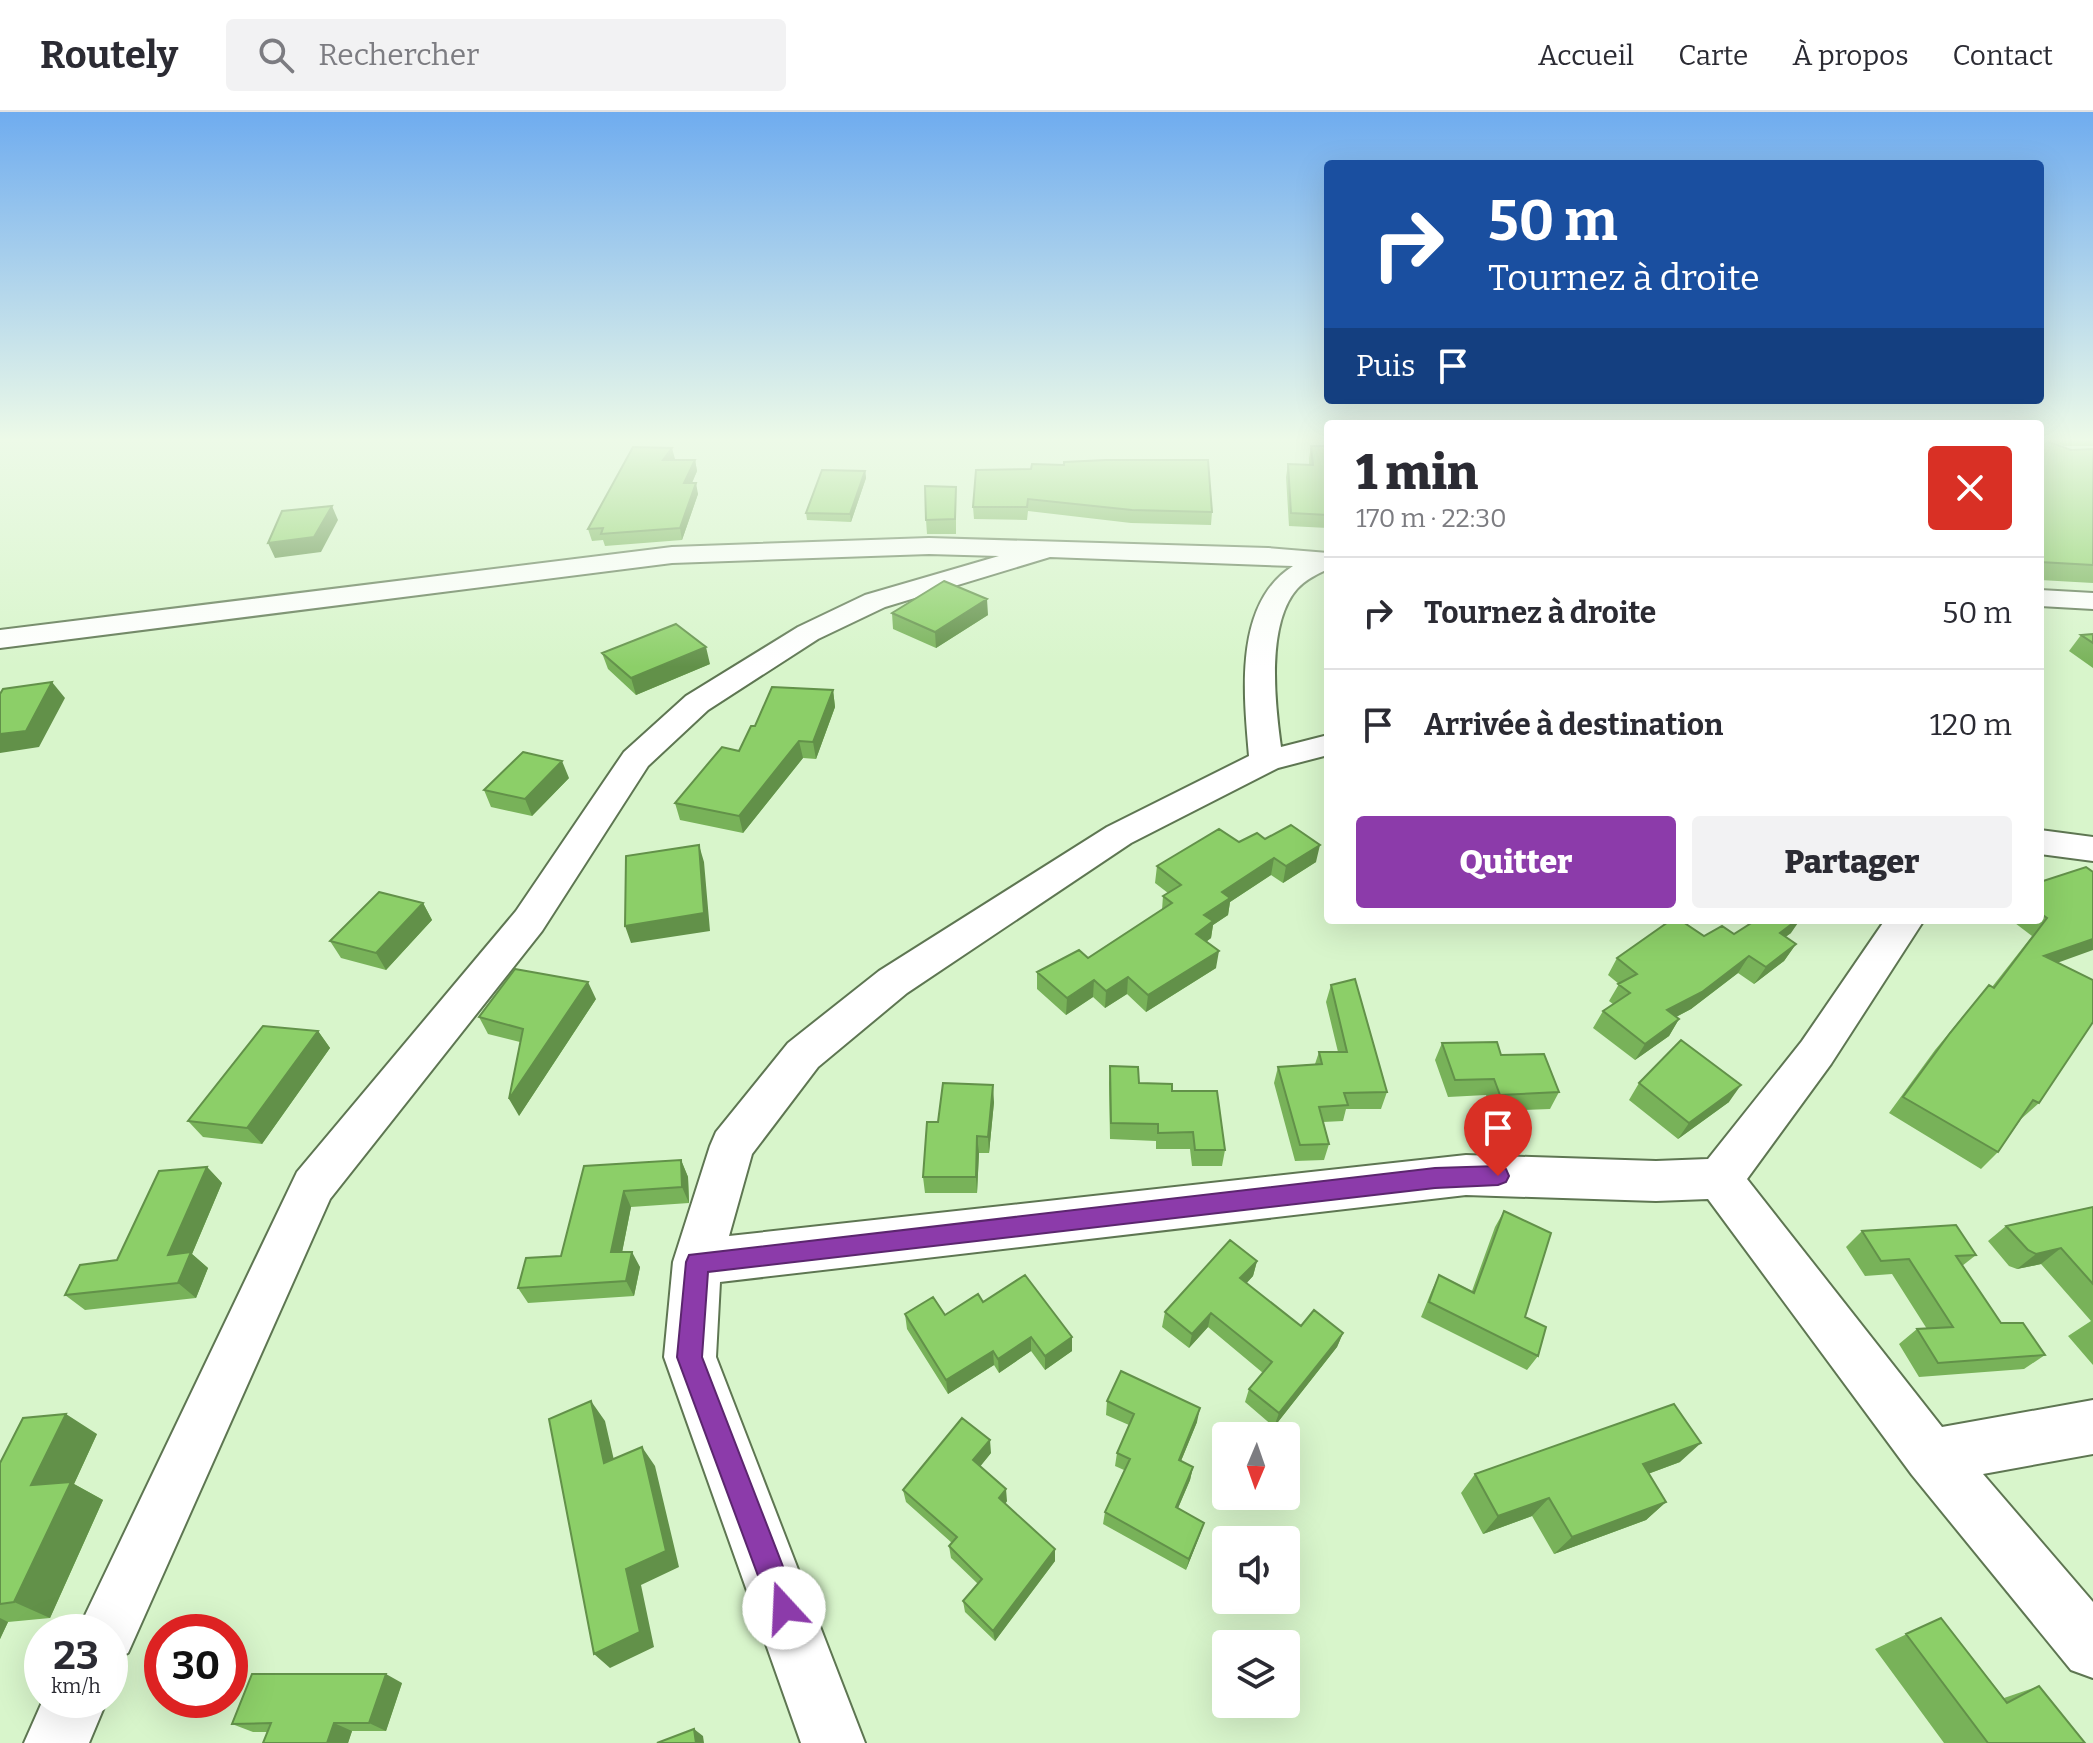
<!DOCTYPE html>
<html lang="fr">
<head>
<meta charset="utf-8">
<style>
  body { margin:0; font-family:Bitter,serif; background:#f2f2f3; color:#2b2b33; height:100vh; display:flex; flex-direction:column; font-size:30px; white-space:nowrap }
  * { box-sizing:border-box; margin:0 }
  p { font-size:26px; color:#7c7c81 }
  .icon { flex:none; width:44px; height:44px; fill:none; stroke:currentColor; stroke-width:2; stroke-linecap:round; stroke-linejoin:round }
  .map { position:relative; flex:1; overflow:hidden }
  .details { position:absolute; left:1324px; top:308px; width:720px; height:504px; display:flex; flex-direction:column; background:#fff; border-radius:8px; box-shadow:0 8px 32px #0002 }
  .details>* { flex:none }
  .banner { position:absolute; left:1324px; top:48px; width:720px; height:244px; border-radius:8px; box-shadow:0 8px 32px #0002; background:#1a4fa0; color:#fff; overflow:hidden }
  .needle { width:52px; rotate:182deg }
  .fabs { position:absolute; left:1212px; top:1310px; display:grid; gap:16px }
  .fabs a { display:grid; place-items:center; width:88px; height:88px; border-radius:8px; background:#fff; box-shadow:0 8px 32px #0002; font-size:40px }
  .speed { position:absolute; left:24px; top:1502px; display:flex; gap:16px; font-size:40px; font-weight:700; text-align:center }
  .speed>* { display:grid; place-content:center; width:104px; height:104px; border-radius:50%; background:#fff; box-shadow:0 8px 32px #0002; line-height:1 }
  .speed small { font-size:20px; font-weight:400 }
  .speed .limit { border:12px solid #d22; background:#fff; color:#111 }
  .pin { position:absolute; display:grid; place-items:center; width:68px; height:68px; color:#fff; margin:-82px -34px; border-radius:50% 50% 50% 0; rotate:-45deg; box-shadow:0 0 8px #0007 }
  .pin .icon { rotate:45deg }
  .me { position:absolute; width:88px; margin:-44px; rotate:340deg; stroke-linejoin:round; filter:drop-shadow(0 0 6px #0008) }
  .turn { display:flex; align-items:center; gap:28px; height:168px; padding:0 32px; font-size:36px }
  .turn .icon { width:104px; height:104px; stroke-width:2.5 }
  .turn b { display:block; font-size:56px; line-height:68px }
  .then { display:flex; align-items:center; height:76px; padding:0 32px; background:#0003; gap:16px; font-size:30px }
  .round { display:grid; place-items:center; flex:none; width:84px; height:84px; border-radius:8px; background:#f2f2f3 }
  .headline { display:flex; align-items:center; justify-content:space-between; height:136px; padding:0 32px }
  h1 { font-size:48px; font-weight:800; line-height:60px }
  .action { display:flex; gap:16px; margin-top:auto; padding:16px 32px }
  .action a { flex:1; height:92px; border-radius:8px; background:#8c3baa; color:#fff; font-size:32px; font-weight:800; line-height:92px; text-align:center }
  .action a+a { background:#f2f2f3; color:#2b2b33 }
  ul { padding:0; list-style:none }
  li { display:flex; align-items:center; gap:24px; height:112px; padding:0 32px; border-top:2px solid #e1e1e2 }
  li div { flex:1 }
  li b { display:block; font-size:30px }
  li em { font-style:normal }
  header { display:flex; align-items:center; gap:48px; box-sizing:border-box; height:112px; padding:0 40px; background:#fff; border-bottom:2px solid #e1e1e2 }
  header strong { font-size:38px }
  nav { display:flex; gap:44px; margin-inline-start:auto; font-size:28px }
  .search { width:560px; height:72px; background:#f2f2f3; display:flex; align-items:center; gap:20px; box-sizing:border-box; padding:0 28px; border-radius:8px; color:#7c7c81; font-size:30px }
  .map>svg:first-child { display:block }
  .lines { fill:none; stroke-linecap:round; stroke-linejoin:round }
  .minor-casing { stroke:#5e7652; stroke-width:4 }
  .minor { fill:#fff; fill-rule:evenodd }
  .wall { fill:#78b259 }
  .shaded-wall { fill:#629149 }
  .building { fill:#8ccf68; stroke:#629149; stroke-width:2 }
  .route { fill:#8c3baa; stroke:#5b266e; stroke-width:2 }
</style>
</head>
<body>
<header>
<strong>Routely</strong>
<div class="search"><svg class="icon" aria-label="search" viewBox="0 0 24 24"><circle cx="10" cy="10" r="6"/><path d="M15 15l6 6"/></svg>Rechercher</div>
<nav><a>Accueil</a><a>Carte</a><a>À propos</a><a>Contact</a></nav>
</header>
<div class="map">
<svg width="2093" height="1631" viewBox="0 0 2093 1631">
  <rect width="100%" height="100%" fill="#d8f5cb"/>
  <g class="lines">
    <defs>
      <path id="minor" d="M 929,426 L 1268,436 L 1328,441 L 1328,457 C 1317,462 1305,468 1297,477 C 1266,512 1275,592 1281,635 L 1328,623 L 1328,643 L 1278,656 L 1131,731 L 907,881 L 818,955 L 752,1042 L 729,1124 L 1466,1043 L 1656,1049 L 1708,1047 L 1802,929 L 1885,808 L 1924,808 L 1831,952 L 1747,1067 L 1942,1315 L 2093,1288 L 2093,1342 L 1983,1362 L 2093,1490 L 2093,1566 L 2071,1558 L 1912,1363 L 1708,1087 L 1656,1089 L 1466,1083 L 720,1170 L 716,1245 L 865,1631 L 801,1631 L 664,1245 L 673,1150 L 710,1034 L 716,1020 L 788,931 L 879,859 L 1107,715 L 1249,644 C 1244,584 1233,492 1293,454 L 1050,445 L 885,495 L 818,527 L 708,598 L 648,654 L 542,819 L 330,1087 L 128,1541 L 110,1549 L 110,1520 L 77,1520 L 297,1060 L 516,799 L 624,640 L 686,584 L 798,515 L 865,483 L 999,444 L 929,442 L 672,451 L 0,536 L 0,518 L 672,435 Z
        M 2040,478 L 2093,481 L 2093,497 L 2040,494 Z
        M 2040,718 L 2093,725 L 2093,749 L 2040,742 Z
        M 43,1588 L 107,1588 L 89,1631 L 24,1631 Z"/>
    </defs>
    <use href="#minor" class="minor-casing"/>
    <use href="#minor" class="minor"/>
  </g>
  <path class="wall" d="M 2040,326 L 2093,326 L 2093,334 L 2064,334 L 2049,328 L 2049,330 L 2071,338 L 2093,337 L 2093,471 L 2040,468 Z
    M 1311,334 L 1328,334 L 1328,416 L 1289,414 L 1286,365 L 1288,352 L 1309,353 L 1309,346 Z
    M 675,347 L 674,348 L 695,348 L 697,359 L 692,371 L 698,382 L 682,428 L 605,434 L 603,428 L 592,429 L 588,417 Z
    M 976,358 L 1212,400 L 1211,413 L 1131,411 L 1028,399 L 1027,408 L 974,407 L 973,395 Z
    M 865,359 L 866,366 L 851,410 L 807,408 L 806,401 Z
    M 956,375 L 956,422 L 927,422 L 926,408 Z
    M 892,501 L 988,503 L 936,536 L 893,517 Z
    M 2093,522 L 2093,556 L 2069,539 L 2081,523 Z
    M 602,541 L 710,552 L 636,583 L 608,557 Z
    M 833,578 L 835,595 L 816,647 L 803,646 L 743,721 L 680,708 L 675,691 L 739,639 L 755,614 Z
    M 569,666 L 532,704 L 491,695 L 484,678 Z
    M 1239,730 L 1316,750 L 1283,771 L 1271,763 L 1230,790 L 1228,803 L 1213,813 L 1211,826 L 1207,829 L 1216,856 L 1146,900 L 1127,882 L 1105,896 L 1093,885 L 1066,903 L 1037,877 L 1037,860 L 1088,846 L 1162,798 L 1163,784 L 1168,781 L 1155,771 L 1157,754 Z
    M 2040,770 L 2057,851 L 2039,991 L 2021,1007 L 1998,1040 L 1981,1057 L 1889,1001 L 1935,938 L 1989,873 L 1992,875 L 2032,824 L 2011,808 L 2040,808 Z
    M 423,791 L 432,808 L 386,858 L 341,846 L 330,829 Z
    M 1791,821 L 1785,825 L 1796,832 L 1784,849 L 1754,872 L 1738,861 L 1691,897 L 1676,905 L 1679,907 L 1669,924 L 1635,948 L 1593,916 L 1603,899 L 1613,892 L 1609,889 L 1619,872 L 1608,863 L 1617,846 L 1704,824 Z
    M 1331,873 L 1387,980 L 1381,997 L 1346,997 L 1343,1009 L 1323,1010 L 1329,1032 L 1324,1048 L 1295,1049 L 1274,971 L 1278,955 L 1315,952 L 1319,940 L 1338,940 L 1326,890 Z
    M 596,887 L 519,1004 L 520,930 L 488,922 L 479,905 Z
    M 318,919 L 330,936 L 262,1032 L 203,1025 L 188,1009 Z
    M 1442,931 L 1501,943 L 1559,980 L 1550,997 L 1492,999 L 1486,983 L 1448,985 L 1435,948 Z
    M 1110,954 L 1139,971 L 1172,979 L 1225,1038 L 1222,1054 L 1192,1054 L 1190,1037 L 1156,1037 L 1156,1029 L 1110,1027 L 1109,971 Z
    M 1639,971 L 1729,990 L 1678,1027 L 1629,988 Z
    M 994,990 L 989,1041 L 979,1041 L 977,1081 L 925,1081 L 923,1065 L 938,1010 Z
    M 681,1048 L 688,1065 L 689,1091 L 631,1095 L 622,1140 L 640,1155 L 634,1184 L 528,1191 L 518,1176 L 561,1144 L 584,1054 Z
    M 207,1055 L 222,1071 L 192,1142 L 208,1156 L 196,1186 L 85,1198 L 65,1183 L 117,1148 Z
    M 2093,1095 L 2093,1253 L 2068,1224 L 2091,1209 L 2041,1152 L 2017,1157 L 2009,1154 L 1988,1129 L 2006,1114 Z
    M 1504,1099 L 1525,1205 L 1538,1244 L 1527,1258 L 1421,1205 L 1432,1178 L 1439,1163 L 1472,1179 L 1495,1115 Z
    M 1862,1119 L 1976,1143 L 1962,1154 L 2001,1211 L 2045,1243 L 2024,1257 L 1919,1265 L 1899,1232 L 1917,1217 L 1927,1217 L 1892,1162 L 1865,1164 L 1846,1135 Z
    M 1257,1149 L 1253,1164 L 1246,1171 L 1301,1214 L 1343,1221 L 1337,1235 L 1274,1315 L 1245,1290 L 1249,1277 L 1263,1261 L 1208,1215 L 1189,1236 L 1162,1215 L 1165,1200 Z
    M 983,1190 L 1072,1225 L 1072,1239 L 1045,1258 L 1031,1239 L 999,1261 L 994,1253 L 948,1282 L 907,1217 L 905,1202 L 945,1203 Z
    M 1107,1289 L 1197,1310 L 1181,1349 L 1193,1355 L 1190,1368 L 1178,1396 L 1204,1411 L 1186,1458 L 1103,1412 L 1105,1400 L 1124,1358 L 1115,1354 L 1117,1341 L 1129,1313 L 1106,1303 Z
    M 97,1322 L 74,1372 L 103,1388 L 50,1506 L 8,1510 L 0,1527 L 0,1351 Z
    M 991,1341 L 980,1354 L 1007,1389 L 1005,1392 L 1055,1449 L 995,1529 L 965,1500 L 963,1489 L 978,1472 L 951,1446 L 949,1434 L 952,1431 L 906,1390 L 903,1378 Z
    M 1680,1350 L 1648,1362 L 1666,1390 L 1646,1408 L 1554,1442 L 1532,1404 L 1483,1422 L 1461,1381 L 1475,1362 Z
    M 1941,1506 L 2004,1586 L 2039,1574 L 2085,1631 L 1944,1631 L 1875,1537 Z
    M 402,1571 L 386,1619 L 352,1619 L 348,1631 L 263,1631 L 267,1620 L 253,1620 L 232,1612 Z"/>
  <path class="shaded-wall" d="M 672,336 L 675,347 L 666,359 L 663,348 Z
    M 695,348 L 697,359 L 687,382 L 684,371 Z
    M 865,359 L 866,366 L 851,410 L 850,402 Z
    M 696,371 L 698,382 L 682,428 L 680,416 Z
    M 332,394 L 338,408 L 321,440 L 275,446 L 268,431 Z
    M 987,487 L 988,503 L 936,536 L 935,520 Z
    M 706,535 L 710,552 L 636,583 L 631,566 Z
    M 52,570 L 65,586 L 39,635 L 0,641 L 0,622 Z
    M 833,578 L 835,595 L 816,647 L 813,630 Z
    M 799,629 L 803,646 L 743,721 L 739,704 Z
    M 562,649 L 569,666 L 532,704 L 525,687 Z
    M 699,733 L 704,750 L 710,819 L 631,831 L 625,814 Z
    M 1320,733 L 1316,750 L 1283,771 L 1286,754 Z
    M 1274,746 L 1271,763 L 1230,790 L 1228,803 L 1213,813 L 1211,826 L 1194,839 L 1196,822 L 1204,803 L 1222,780 Z
    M 423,791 L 432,808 L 386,858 L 376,841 Z
    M 1797,808 L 1800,808 L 1791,821 L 1768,838 L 1780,821 Z
    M 2093,827 L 2093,838 L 2029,861 L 2044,844 Z
    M 1796,832 L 1784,849 L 1754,872 L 1766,855 Z
    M 1219,839 L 1216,856 L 1146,900 L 1148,883 Z
    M 1749,844 L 1738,861 L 1691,897 L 1657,915 L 1667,898 Z
    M 1128,865 L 1127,882 L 1105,896 L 1106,879 Z
    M 1094,868 L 1093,885 L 1066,903 L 1067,886 Z
    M 588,870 L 596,887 L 519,1004 L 509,987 Z
    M 1679,907 L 1669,924 L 1635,948 L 1645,932 Z
    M 318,919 L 330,936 L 262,1032 L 247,1016 Z
    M 993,973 L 994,990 L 989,1041 L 988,1025 Z
    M 1741,973 L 1729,990 L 1678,1027 L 1689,1011 Z
    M 977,1024 L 979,1041 L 977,1081 L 976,1065 Z
    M 681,1048 L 688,1065 L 689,1091 L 682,1075 Z
    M 207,1055 L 222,1071 L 192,1142 L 208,1156 L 196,1186 L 178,1171 L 168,1143 Z
    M 624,1079 L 631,1095 L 619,1156 L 611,1140 Z
    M 2061,1136 L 2041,1152 L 2017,1157 L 2036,1142 Z
    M 632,1140 L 640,1155 L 634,1184 L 626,1169 Z
    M 1257,1149 L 1253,1164 L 1237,1182 L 1240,1166 Z
    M 1211,1201 L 1208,1215 L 1189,1236 L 1192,1222 Z
    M 1343,1221 L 1337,1235 L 1274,1315 L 1279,1301 Z
    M 1031,1225 L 1031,1239 L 999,1261 L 998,1247 Z
    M 1072,1225 L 1072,1239 L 1045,1258 L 1045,1244 Z
    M 993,1239 L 994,1253 L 948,1282 L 946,1268 Z
    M 591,1289 L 605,1309 L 619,1370 L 604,1351 Z
    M 1200,1296 L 1197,1310 L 1176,1361 L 1179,1348 Z
    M 66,1302 L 97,1322 L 74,1372 L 103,1388 L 50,1506 L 14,1490 L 31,1373 Z
    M 990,1328 L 991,1341 L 975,1361 L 973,1348 Z
    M 1701,1331 L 1680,1350 L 1623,1371 L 1643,1352 Z
    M 642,1335 L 655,1354 L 679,1455 L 641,1473 L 654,1535 L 610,1556 L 594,1542 L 626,1457 Z
    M 1193,1355 L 1190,1368 L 1173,1408 L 1176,1395 Z
    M 1006,1377 L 1007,1389 L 1000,1399 L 999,1386 Z
    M 1549,1386 L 1532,1404 L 1483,1422 L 1498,1404 Z
    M 1666,1390 L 1646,1408 L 1554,1442 L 1572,1425 Z
    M 1204,1411 L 1200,1423 L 1186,1458 L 1189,1447 Z
    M 1055,1437 L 1055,1449 L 995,1529 L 993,1519 Z
    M 0,1506 L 8,1510 L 0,1527 Z
    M 386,1562 L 402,1571 L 386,1619 L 369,1611 Z
    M 334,1611 L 352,1619 L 348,1631 L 327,1631 Z
    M 694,1617 L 703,1624 L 704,1631 L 696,1631 Z"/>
  <path class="building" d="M 2040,326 L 2048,326 L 2049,330 L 2071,338 L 2093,337 L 2093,453 L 2040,450 Z
    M 1311,334 L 1328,334 L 1328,403 L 1291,401 L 1288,352 L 1313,353 Z
    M 633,335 L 672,336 L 663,348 L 695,348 L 684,371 L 696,371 L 680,416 L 601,422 L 603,416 L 588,417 Z
    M 1106,348 L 1208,348 L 1212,400 L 1132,398 L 1028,387 L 1027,395 L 973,395 L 976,358 L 1031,357 L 1032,352 L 1064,353 L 1064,350 Z
    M 822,358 L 865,359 L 850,402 L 806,401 Z
    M 925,374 L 956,375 L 955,407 L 926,408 Z
    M 332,394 L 314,425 L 268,431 L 282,399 Z
    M 944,469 L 987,487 L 935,520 L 892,501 Z
    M 676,512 L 706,535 L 631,566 L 602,541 Z
    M 2093,522 L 2093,531 L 2081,523 Z
    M 52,570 L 26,619 L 0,622 L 0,582 L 3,577 Z
    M 772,575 L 833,578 L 813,630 L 799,629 L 739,704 L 675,691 L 722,635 L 739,639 L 751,614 L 755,614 Z
    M 523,640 L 562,649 L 525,687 L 484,678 Z
    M 1291,713 L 1320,733 L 1286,754 L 1274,746 L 1222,780 L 1230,786 L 1204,803 L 1213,809 L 1196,822 L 1219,839 L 1148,883 L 1128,865 L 1106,879 L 1094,868 L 1067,886 L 1037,860 L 1079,838 L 1088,846 L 1172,791 L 1163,784 L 1181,773 L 1157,754 L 1219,717 L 1239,730 L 1257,721 L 1265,727 Z
    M 699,733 L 704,801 L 625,814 L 626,744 Z
    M 2086,755 L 2093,760 L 2093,827 L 2044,844 L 2093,868 L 2093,910 L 2039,991 L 2033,988 L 1998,1040 L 1903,985 L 1950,921 L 1989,873 L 1994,876 L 2047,806 L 2040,801 L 2040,770 Z
    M 379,780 L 423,791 L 376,841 L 330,829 Z
    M 1671,808 L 1680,808 L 1704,824 L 1722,814 L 1734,822 L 1756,808 L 1797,808 L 1780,821 L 1796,832 L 1766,855 L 1749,844 L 1702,880 L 1667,898 L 1679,907 L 1645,932 L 1603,899 L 1630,881 L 1618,872 L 1637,862 L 1617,846 Z
    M 515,857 L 588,870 L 509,987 L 523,917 L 479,905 Z
    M 1355,867 L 1387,980 L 1344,981 L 1348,993 L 1319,995 L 1329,1032 L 1300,1033 L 1278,955 L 1322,952 L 1319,940 L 1347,940 L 1331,873 Z
    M 263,914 L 318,919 L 247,1016 L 188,1009 Z
    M 1681,928 L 1741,973 L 1689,1011 L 1639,971 Z
    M 1497,930 L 1501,943 L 1544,942 L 1559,980 L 1500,983 L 1494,967 L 1455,968 L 1442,931 Z
    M 1110,954 L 1138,955 L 1139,971 L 1172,972 L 1172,979 L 1217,979 L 1225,1038 L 1195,1038 L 1193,1020 L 1158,1021 L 1158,1012 L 1111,1011 Z
    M 943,971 L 993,973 L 988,1025 L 977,1024 L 976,1065 L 923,1065 L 927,1010 L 938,1010 Z
    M 681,1048 L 682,1075 L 624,1079 L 611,1140 L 632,1140 L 626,1169 L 518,1176 L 526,1146 L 561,1144 L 584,1054 Z
    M 207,1055 L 168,1143 L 191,1140 L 178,1171 L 65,1183 L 80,1153 L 117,1148 L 159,1059 Z
    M 2093,1095 L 2093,1172 L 2061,1136 L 2036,1142 L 2028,1138 L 2006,1114 Z
    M 1504,1099 L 1551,1121 L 1525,1205 L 1546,1215 L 1538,1244 L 1429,1190 L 1439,1163 L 1474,1181 Z
    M 1956,1113 L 1976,1143 L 1956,1144 L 2001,1211 L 2023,1211 L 2045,1243 L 1938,1251 L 1917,1217 L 1953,1215 L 1909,1147 L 1881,1149 L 1862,1119 Z
    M 1230,1128 L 1257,1149 L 1240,1166 L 1301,1214 L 1314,1198 L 1343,1221 L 1279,1301 L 1249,1277 L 1272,1250 L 1211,1201 L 1192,1222 L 1165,1200 Z
    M 1025,1163 L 1072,1225 L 1045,1244 L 1031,1225 L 998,1247 L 993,1239 L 946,1268 L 905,1202 L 933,1185 L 945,1203 L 978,1182 L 983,1190 Z
    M 1121,1259 L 1200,1296 L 1179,1348 L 1193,1355 L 1176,1395 L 1204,1411 L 1189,1447 L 1105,1400 L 1130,1347 L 1117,1341 L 1134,1302 L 1107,1289 Z
    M 591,1289 L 604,1351 L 642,1335 L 666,1439 L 626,1457 L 640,1520 L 594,1542 L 549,1307 Z
    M 1674,1292 L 1701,1331 L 1643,1352 L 1666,1390 L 1572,1425 L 1549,1386 L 1498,1404 L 1475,1362 Z
    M 66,1302 L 31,1373 L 71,1370 L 14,1490 L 0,1492 L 0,1351 L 23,1306 Z
    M 962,1306 L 990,1328 L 973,1348 L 1006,1377 L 999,1386 L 1055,1437 L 993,1519 L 963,1489 L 982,1467 L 949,1434 L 957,1425 L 903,1378 Z
    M 1941,1506 L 2007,1591 L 2039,1574 L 2085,1631 L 1988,1631 L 1906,1522 Z
    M 252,1562 L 386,1562 L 369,1611 L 334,1611 L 327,1631 L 263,1631 L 271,1611 L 232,1612 Z
    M 694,1617 L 696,1631 L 657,1631 Z"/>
  <linearGradient id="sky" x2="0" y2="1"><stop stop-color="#6facef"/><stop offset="0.59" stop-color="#edfae8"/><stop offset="1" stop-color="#edfae8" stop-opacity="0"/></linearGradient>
  <rect width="2093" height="555" fill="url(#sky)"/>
  <path class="route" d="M 1498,1054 L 1506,1057 L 1509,1064 L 1506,1070 L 1498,1073 L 1435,1076 L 708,1160 L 702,1245 L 799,1496 L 795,1507 L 784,1511 L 774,1507 L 677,1245 L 686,1150 L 689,1143 L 1435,1056 Z"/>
</svg>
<div class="fabs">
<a><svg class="needle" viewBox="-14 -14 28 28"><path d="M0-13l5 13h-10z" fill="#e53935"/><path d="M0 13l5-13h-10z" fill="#7c7c81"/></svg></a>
<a><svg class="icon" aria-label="sound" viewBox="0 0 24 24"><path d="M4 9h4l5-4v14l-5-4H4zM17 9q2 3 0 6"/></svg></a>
<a><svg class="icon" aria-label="layers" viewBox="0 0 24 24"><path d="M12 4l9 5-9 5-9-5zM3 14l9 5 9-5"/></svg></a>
</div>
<div class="speed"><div>23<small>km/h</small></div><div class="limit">30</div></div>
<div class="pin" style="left:1498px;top:1064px;background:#d93025"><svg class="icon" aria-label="arrive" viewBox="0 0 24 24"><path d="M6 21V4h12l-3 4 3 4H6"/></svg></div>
<svg class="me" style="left:784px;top:1496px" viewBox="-20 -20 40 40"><circle r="19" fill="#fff"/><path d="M0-13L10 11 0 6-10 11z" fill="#8c3baa"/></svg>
<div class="banner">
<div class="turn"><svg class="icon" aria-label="right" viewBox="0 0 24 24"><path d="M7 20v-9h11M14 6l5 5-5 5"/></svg><div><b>50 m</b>Tournez à droite</div></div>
<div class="then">Puis<svg class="icon" aria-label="arrive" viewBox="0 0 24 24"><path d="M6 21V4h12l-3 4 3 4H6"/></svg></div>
</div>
<section class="details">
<div class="headline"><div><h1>1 min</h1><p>170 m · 22:30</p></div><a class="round" style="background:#d93025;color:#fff"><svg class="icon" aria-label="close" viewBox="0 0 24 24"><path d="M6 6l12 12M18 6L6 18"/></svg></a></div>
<ul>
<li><svg class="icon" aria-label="right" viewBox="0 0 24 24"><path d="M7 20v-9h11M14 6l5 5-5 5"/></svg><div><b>Tournez à droite</b></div><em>50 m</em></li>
<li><svg class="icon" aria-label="arrive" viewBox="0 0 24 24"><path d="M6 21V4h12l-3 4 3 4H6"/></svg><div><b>Arrivée à destination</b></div><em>120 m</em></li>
</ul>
<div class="action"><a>Quitter</a><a>Partager</a></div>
</section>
</div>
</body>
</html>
